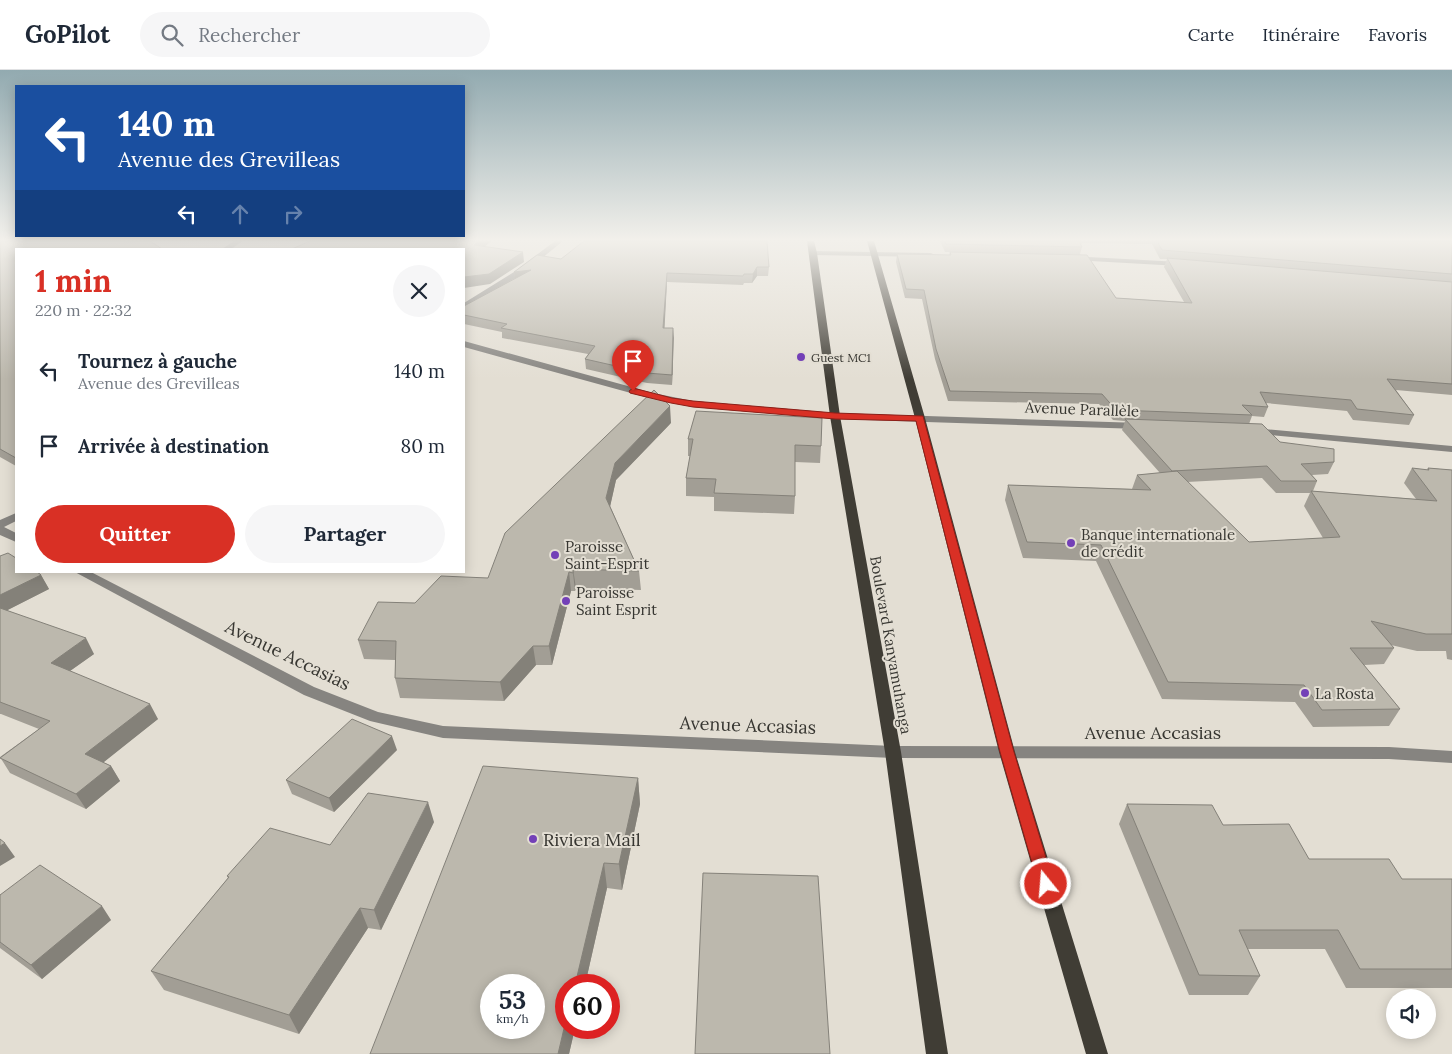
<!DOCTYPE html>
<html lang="fr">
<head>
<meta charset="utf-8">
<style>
  body { margin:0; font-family:Lora,serif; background:#f6f6f7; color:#1f2937; height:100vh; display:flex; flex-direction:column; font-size:19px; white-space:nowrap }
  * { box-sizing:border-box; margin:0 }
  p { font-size:16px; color:#747a83 }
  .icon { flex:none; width:28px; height:28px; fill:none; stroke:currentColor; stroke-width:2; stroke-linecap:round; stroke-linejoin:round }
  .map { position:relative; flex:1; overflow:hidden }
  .drawer { position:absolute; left:15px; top:178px; width:450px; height:325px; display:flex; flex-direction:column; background:#fff; border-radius:0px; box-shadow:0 2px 12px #0003 }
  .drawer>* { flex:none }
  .guide { position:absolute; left:15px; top:15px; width:450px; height:152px; border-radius:0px; box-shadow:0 2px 12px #0003; background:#1a4fa0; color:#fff; overflow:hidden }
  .fabs { position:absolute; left:1386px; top:919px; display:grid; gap:10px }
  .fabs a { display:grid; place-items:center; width:50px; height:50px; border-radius:50%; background:#fff; box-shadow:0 2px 12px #0003; font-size:25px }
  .speed { position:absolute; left:480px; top:904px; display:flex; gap:10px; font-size:25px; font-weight:700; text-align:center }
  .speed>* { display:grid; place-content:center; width:65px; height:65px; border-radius:50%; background:#fff; box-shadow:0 2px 12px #0003; line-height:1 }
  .speed small { font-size:12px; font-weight:400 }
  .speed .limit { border:8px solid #d22; background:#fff; color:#111 }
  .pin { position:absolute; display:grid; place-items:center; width:42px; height:42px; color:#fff; margin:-51px -21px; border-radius:50% 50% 50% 0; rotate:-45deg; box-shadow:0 0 5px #0007 }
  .pin .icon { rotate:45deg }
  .me { position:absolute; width:55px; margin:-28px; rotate:343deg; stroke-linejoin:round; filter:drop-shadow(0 0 4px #0008) }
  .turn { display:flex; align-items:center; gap:18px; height:105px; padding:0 20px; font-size:22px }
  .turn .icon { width:65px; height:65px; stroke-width:2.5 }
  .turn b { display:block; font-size:35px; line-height:42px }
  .lanes { display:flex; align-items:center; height:48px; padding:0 20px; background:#0003; justify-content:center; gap:25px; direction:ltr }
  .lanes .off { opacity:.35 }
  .round { display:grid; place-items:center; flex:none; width:52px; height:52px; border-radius:26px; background:#f6f6f7 }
  .overview { display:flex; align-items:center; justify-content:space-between; height:85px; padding:0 20px }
  h1 { font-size:30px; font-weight:700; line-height:38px; color:#d93025 }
  .cta { display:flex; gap:10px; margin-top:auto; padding:10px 20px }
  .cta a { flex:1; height:58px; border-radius:30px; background:#d93025; color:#fff; font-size:20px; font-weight:700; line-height:58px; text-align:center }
  .cta a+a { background:#f6f6f7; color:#1f2937 }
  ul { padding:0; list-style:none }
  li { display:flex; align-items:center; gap:15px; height:75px; padding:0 20px }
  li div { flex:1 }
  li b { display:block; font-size:19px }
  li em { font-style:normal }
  header { display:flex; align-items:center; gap:30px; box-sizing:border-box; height:70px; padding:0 25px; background:#fff; border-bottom:1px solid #e0e1e3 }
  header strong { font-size:24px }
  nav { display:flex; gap:28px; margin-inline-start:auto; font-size:18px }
  .search { width:350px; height:45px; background:#f6f6f7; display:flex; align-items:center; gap:12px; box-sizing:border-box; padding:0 18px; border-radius:28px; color:#747a83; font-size:19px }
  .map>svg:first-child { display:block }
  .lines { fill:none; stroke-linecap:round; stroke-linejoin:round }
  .minor { fill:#868480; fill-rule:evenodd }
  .major { fill:#403d35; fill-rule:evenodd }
  .wall { fill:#a29e95; fill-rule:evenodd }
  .shaded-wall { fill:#848179 }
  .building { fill:#bcb8ad; stroke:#848179; fill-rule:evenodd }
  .route { fill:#d93025; stroke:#8d1f18 }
  .poi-dot { fill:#7340b7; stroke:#e3ded3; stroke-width:2 }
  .labels { text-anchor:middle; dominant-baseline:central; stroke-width:4; stroke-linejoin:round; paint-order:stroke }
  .far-poi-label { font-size:12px; fill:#373631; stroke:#e3ded3; text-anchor:start }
  .street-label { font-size:15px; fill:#373631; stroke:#e3ded3 }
  .poi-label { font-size:15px; fill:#373631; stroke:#e3ded3; text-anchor:start }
  .near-street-label { font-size:18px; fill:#373631; stroke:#e3ded3 }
  .near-poi-label { font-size:18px; fill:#373631; stroke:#e3ded3; text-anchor:start }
</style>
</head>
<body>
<header>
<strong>GoPilot</strong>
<div class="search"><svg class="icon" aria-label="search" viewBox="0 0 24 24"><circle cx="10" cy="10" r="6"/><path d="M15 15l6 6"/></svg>Rechercher</div>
<nav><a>Carte</a><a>Itinéraire</a><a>Favoris</a></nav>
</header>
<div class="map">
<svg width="1452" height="984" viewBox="0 0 1452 984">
  <rect width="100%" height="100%" fill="#e3ded3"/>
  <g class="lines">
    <path class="minor" d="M 234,171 L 243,171 L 231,179 L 222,179 Z
      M 555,171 L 563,171 L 520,206 L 464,238 L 464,233 L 514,202 Z
      M 810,181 L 931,183 L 935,185 L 931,187 L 813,185 L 810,185 Z
      M 1070,186 L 1180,192 L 1184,194 L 1180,196 L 1073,190 L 1069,188 Z
      M 464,271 L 653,323 L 693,331 L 835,343 L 1140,353 L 1145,356 L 1140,359 L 835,349 L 693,337 L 649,328 L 464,277 Z
      M 1252,358 L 1452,376 L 1452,382 L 1248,363 L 1248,359 Z
      M 16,443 L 16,451 L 4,457 L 16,463 L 16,472 L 0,465 L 0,450 Z
      M 73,501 L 89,501 L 314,617 L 378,642 L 443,656 L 893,676 L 1389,677 L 1452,681 L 1452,693 L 1389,689 L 893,688 L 443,668 L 370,651 L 304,625 Z"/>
    <path class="major" d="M 807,171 L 814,171 L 817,183 L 840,346 L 901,682 L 948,984 L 926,984 L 885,682 L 830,346 Z
      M 867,171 L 874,171 L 925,348 L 1015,682 L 1108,984 L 1086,984 L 999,682 L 915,348 Z"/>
  </g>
  <path class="wall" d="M 0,171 L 125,172 L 127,172 L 125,171 L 150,171 L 16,179 L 16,396 L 0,387 Z
    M 940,171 L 1452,171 L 1452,325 L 1396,320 L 1414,345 L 1409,355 L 1353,350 L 1347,341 L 1266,333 L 1268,337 L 1264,347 L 1252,346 L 1249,354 L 1280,372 L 1334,392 L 1328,404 L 1312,405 L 1317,411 L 1313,421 L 1416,429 L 1404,413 L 1412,398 L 1427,400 L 1428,398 L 1452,400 L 1452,590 L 1447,589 L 1446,581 L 1417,581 L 1391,575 L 1394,578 L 1384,594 L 1364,595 L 1400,639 L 1389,656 L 1313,657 L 1295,632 L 1162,629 L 1096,491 L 1023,488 L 1005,430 L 1008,415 L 1132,419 L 1137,405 L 1160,403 L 1122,360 L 1125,351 L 1113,350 L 1099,334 L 948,331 L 935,289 L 922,229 L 905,228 L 896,192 L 897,184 L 949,185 L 950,182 L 945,182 ZM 1082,173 L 1152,174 L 1160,189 L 1167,189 L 1164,197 L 1184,232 L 1116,228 L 1080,184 L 1082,177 L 1081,175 ZM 1262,408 L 1276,423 L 1310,423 L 1304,436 L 1323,468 L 1249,472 L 1187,412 Z
    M 561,189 L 769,197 L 768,206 L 757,206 L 752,213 L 744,213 L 743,215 L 667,212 L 664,258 L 673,258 L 672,315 L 647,313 L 586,299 L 585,289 L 588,284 L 502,268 L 502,262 L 464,254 L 464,236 L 515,208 L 514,202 Z
    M 671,353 L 616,410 L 610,436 L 639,501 L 641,520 L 576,518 L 575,521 L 571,521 L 552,595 L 536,595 L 504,631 L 400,628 L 395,608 L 395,590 L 364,589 L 358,570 L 415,533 L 488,508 Z
    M 688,369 L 821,376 L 820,393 L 795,392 L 795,426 L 794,444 L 714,441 L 714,427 L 686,426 L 686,408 L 690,386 L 688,386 Z
    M 0,486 L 41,505 L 49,519 L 7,540 L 94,584 L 70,601 L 158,649 L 103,692 L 111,696 L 120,711 L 86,739 L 10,703 L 0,687 L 39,659 L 1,644 L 0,644 Z
    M 397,680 L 334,742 L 292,724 L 286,710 Z
    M 638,708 L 640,734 L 622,820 L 607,818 L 585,915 L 566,915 L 566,958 L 575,958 L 569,984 L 370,984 Z
    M 1127,734 L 1223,755 L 1309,789 L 1402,809 L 1452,809 L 1452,918 L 1346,918 L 1325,879 L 1248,879 L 1260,906 L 1248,925 L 1189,925 L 1119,754 Z
    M 434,752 L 381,860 L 368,858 L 299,964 L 164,920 L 151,901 L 228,808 L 227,806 L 330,775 Z
    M 0,825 L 111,850 L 42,909 L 0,878 Z"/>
  <path class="shaded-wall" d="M 478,171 L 491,171 L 476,185 L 474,175 Z
    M 523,182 L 524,192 L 490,214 L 464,218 L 464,207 Z
    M 757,197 L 757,206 L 752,213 L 753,204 Z
    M 531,200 L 515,211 L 514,202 Z
    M 667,203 L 667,212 L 664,268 L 663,258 Z
    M 673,258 L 674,268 L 672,315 L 672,305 Z
    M 670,336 L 671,353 L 616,410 L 608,446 L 606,428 L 615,393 Z
    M 573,499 L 576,518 L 575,521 L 573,503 Z
    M 569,502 L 571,521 L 552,595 L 549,576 Z
    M 41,505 L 49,519 L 0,544 L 0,525 Z
    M 86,568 L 94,584 L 60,608 L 51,593 Z
    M 533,576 L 536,595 L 504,631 L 500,612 Z
    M 150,634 L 158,649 L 94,700 L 85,684 Z
    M 392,666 L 397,680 L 334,742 L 329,728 Z
    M 111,696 L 120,711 L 86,739 L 76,724 Z
    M 638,708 L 640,734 L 622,820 L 619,794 Z
    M 428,732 L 434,752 L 381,860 L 374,840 Z
    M 5,773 L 15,787 L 0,796 L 0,776 Z
    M 604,793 L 607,818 L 585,915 L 575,915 Z
    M 102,836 L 111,850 L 42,909 L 31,895 Z
    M 360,838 L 368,858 L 299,964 L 289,945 Z
    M 566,950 L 566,958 L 575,958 L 569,984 L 558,984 Z"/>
  <path class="building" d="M 0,171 L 122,171 L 125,172 L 150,171 L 162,179 L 16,179 L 16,388 L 0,379 Z
    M 310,171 L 478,171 L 474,175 L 523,182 L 489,204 L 464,207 L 464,179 L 292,179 Z
    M 584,171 L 767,171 L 769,197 L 757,197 L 753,204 L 744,204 L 743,206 L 667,203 L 663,258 L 673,258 L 672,305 L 647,303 L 585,289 L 595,276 L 501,258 L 507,254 L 464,245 L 464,236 L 531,200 L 514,202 L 537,185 L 561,189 Z
    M 945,171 L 1079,171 L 1082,177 L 946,174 Z
    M 1157,171 L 1452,171 L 1452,204 L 1162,180 Z
    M 950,182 L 1087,185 L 1116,228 L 1192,233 L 1167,188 L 1452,212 L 1452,314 L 1387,309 L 1414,345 L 1357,339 L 1351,330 L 1260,322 L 1268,337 L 1242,335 L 1252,345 L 1116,340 L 1102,324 L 950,321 L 936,279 L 924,220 L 906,219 L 897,184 L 951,185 Z
    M 654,320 L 670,336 L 615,393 L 606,428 L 639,501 L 573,499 L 573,503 L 569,502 L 549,576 L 533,576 L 500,612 L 395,608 L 396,571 L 358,570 L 378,532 L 415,533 L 441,506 L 488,508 L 505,463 Z
    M 696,341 L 822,348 L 821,376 L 795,375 L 795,426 L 714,423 L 716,409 L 686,408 L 693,369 L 688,369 Z
    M 1125,349 L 1262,354 L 1280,372 L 1334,379 L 1334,392 L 1301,394 L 1317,411 L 1281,411 L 1267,396 L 1172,401 Z
    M 1412,398 L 1429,400 L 1428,398 L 1452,400 L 1452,564 L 1426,564 L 1371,551 L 1394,578 L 1350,578 L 1400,639 L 1322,640 L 1304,615 L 1168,612 L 1101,475 L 1027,472 L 1008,415 L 1151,420 L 1137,405 L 1177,401 L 1249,472 L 1340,467 L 1311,421 L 1437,431 Z
    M 8,483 L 16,488 L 16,501 L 36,501 L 41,505 L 0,525 L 0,486 Z
    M 0,538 L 86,568 L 51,593 L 150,634 L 85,684 L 111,696 L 76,724 L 0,688 L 50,651 L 0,632 Z
    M 352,649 L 392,666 L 329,728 L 286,710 Z
    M 483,696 L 638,708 L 619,794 L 604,793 L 575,915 L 566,915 L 566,950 L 558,984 L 370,984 ZM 491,915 L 534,915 L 534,958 L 491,958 Z
    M 368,723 L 428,732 L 374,840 L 360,838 L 289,945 L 151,901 L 229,807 L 227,806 L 270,758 L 330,775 Z
    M 1127,734 L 1212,735 L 1223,755 L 1289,754 L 1309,789 L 1389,789 L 1402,809 L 1452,809 L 1452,899 L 1360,899 L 1338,860 L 1239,860 L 1260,906 L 1199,905 Z
    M 0,769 L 5,773 L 0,776 Z
    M 40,795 L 102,836 L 31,895 L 0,872 L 0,825 Z
    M 703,803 L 818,806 L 830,984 L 695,984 Z"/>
  <linearGradient id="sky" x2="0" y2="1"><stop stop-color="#92aab0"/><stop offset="0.55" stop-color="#f2f0eb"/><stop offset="1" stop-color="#f2f0eb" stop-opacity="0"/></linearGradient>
  <rect width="1452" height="309" fill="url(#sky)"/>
  <path class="route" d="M 633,318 L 672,328 L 693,331 L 835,343 L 923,346 L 1014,682 L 1054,814 L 1052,819 L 1046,821 L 1040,819 L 1038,814 L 1000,682 L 916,351 L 835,349 L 693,337 L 671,333 L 630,323 L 629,321 Z"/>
  <g class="poi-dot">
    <circle cx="801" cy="287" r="5"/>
    <circle cx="1071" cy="473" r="5"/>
    <circle cx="555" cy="485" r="5"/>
    <circle cx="566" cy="531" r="5"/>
    <circle cx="1305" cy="623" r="5"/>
    <circle cx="533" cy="769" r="5"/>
  </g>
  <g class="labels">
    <g class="far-poi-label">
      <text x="811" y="287">Guest MC1</text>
    </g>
    <g class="street-label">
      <text transform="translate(1082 339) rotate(2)">Avenue Parallèle</text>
      <text transform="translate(891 575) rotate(80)">Boulevard Kanyamuhanga</text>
    </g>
    <g class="poi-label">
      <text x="1081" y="464">Banque internationale<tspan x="1081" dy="17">de crédit</tspan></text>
      <text x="565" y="476">Paroisse<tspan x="565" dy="17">Saint-Esprit</tspan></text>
      <text x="576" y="522">Paroisse<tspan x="576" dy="17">Saint Esprit</tspan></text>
      <text x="1315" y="623">La Rosta</text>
    </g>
    <g class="near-street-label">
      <text transform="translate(288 585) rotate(26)">Avenue Accasias</text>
      <text transform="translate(748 655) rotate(2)">Avenue Accasias</text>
      <text x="1153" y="662">Avenue Accasias</text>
    </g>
    <g class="near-poi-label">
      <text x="543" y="769">Riviera Mail</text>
    </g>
  </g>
</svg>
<div class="fabs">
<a><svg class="icon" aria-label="sound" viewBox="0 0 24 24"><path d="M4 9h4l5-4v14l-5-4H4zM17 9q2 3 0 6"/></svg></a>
</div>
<div class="speed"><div>53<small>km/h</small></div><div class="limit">60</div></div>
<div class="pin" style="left:633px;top:321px;background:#d93025"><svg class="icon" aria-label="arrive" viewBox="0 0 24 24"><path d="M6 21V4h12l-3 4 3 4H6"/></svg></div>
<svg class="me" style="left:1046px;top:814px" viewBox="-20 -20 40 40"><circle r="17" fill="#d93025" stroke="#fff" stroke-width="3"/><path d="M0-11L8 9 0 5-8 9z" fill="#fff"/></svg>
<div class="guide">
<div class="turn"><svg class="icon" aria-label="left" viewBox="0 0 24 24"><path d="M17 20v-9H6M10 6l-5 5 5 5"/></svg><div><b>140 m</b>Avenue des Grevilleas</div></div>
<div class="lanes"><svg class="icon" aria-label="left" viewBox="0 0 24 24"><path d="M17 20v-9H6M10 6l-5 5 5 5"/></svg><svg class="icon off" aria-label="ahead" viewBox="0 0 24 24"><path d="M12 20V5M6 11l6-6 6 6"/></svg><svg class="icon off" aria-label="right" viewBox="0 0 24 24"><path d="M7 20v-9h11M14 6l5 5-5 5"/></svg></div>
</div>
<section class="drawer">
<div class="overview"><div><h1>1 min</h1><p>220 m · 22:32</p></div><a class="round"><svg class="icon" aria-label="close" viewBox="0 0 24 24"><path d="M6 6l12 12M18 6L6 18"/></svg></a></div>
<ul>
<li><svg class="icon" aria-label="left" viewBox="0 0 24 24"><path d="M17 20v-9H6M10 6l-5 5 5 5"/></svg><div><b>Tournez à gauche</b><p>Avenue des Grevilleas</p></div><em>140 m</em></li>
<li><svg class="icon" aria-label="arrive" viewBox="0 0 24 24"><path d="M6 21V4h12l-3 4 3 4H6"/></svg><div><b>Arrivée à destination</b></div><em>80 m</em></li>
</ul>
<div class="cta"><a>Quitter</a><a>Partager</a></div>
</section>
</div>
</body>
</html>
